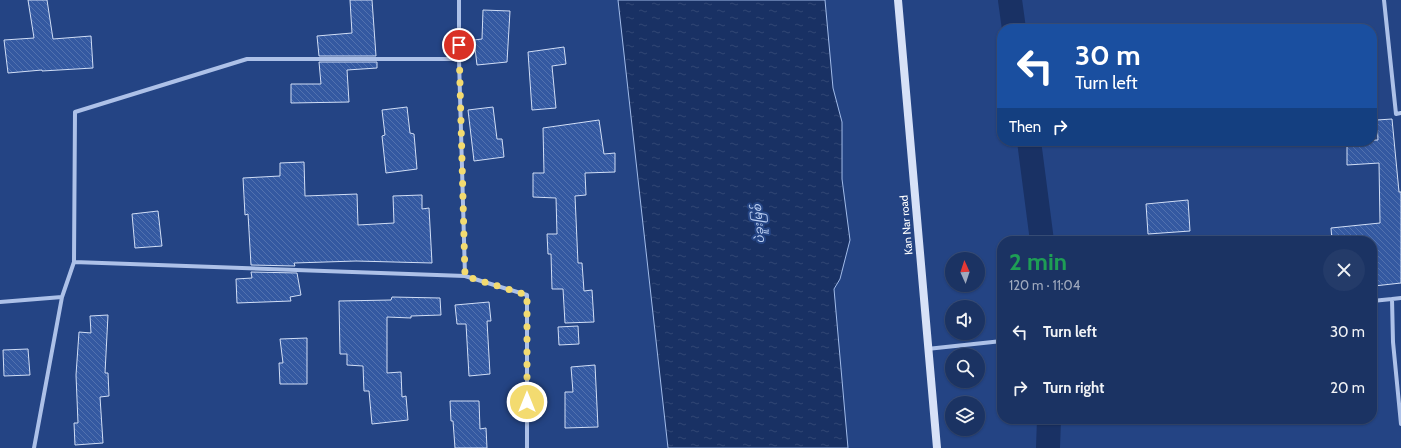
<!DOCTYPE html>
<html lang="en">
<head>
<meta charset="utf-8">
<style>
  body { margin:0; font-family:Cabin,"Noto Sans Myanmar",sans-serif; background:#243b69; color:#f1f3f6; height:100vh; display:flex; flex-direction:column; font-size:15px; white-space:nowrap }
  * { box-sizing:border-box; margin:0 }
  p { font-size:13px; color:#a0aabe }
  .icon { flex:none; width:22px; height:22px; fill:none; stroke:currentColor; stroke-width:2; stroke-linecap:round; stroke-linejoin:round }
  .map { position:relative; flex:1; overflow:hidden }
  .sheet { position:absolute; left:997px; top:236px; width:380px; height:188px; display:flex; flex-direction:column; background:#1b3363; border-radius:16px; box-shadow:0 1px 3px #0004,0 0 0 1px #394e78 }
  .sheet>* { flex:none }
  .guide { position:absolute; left:997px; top:24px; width:380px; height:122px; border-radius:16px; box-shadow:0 1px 3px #0004,0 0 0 1px #394e78; background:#1a4fa0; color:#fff; overflow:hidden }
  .needle { width:26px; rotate:357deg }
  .tools { position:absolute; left:945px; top:252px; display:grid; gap:8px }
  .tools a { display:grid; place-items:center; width:40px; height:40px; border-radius:50%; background:#1b3363; box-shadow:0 1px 3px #0004,0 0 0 1px #394e78; font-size:20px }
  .pin { position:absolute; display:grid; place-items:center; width:34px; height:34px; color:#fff; margin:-17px; border:2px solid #fff; border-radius:50%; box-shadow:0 1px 4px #0007 }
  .me { position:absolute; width:44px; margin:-22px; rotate:0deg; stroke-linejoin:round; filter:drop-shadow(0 0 3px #0008) }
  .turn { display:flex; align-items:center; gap:14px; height:84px; padding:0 12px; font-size:18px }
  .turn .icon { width:52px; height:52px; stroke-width:2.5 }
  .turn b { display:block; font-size:28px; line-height:34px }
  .then { display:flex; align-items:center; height:38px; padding:0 12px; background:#0003; gap:8px; font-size:15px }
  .round { display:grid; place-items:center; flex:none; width:42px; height:42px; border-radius:21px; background:#243b69 }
  .headline { display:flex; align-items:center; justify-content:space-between; height:68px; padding:0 12px }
  h1 { font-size:24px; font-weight:800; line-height:30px; color:#1e9e55 }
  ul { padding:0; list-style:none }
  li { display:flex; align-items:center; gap:12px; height:56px; padding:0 12px }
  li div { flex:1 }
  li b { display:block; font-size:15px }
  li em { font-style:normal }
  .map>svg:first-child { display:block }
  .water { fill:url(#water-ripples); stroke:#a1bbe9 }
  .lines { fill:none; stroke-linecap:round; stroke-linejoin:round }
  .canal { stroke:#193164; stroke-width:24 }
  .building { fill:url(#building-back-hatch); stroke:#d1def6 }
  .street { stroke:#adc1e8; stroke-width:4 }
  .secondary { stroke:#d7e1f7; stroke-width:8 }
  .route { stroke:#f3db70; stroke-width:7; stroke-dasharray:0 12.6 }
  .labels { text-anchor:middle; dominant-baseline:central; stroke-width:4; stroke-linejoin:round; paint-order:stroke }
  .street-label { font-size:11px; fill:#fff; stroke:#244484 }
  .water-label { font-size:12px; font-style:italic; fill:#b8ccf0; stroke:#244484 }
</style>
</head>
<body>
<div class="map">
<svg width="1401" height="448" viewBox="0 0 1401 448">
  <defs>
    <pattern id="water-ripples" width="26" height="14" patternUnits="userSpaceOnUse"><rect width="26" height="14" fill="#193164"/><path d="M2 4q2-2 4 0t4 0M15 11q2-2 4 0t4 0" fill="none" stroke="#304674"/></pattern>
    <pattern id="building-back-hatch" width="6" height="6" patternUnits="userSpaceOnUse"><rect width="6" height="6" fill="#3459a1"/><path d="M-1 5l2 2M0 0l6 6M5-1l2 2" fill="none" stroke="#5272af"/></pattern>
  </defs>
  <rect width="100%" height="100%" fill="#244484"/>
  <path class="water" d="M 618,0 L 825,0 L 833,88 L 842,122 L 842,179 L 850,240 L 840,279 L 834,289 L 848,448 L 668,448 Z"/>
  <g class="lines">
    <path class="canal" d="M 1010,0 L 1014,29
      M 1029,141 L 1042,241
      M 1048,448 L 1049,419"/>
  </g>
  <path class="building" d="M 28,0 L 47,0 L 53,39 L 91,36 L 93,68 L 42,71 L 42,70 L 8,73 L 4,40 L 34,38 Z
    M 350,0 L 372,0 L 376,56 L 319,56 L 317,36 L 352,33 Z
    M 483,10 L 510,11 L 507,62 L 477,65 L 474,40 L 482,39 Z
    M 564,47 L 566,64 L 552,66 L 556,108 L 532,110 L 528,52 Z
    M 319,62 L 377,62 L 377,68 L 347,70 L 349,102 L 291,103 L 291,84 L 321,84 Z
    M 407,107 L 410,133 L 414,134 L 417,169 L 386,173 L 382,136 L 385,135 L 382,110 Z
    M 493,107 L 497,139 L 502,139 L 504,157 L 474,161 L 468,110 Z
    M 1392,119 L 1399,192 L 1401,192 L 1401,283 L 1374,286 L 1372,241 L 1332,241 L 1331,228 L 1380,223 L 1379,163 L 1347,165 L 1347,141 L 1378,140 L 1377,120 Z
    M 599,120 L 604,154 L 615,153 L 615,172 L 585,173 L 586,195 L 575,196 L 578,263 L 582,263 L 584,291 L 592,290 L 594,322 L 565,323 L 563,289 L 552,289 L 551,254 L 548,254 L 547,234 L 557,234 L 556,198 L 533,197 L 533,173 L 544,173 L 543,128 Z
    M 304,162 L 305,196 L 357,194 L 358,225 L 394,223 L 393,196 L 422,195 L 422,209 L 429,208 L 432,263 L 356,261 L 294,263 L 295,266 L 251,265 L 248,214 L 245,215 L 243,178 L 280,176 L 280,163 Z
    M 1188,200 L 1190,231 L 1148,234 L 1146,204 Z
    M 158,211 L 162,246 L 135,248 L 132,214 Z
    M 251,272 L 297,273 L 301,295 L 290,297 L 291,301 L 237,303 L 236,279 L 252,278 Z
    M 392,297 L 440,298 L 441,315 L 411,316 L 411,318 L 387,317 L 387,373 L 401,372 L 402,397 L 406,396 L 408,420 L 372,424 L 369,391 L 364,391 L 363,366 L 347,365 L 347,354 L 340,354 L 339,301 L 391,300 Z
    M 489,302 L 491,321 L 487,321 L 490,374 L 469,376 L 466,324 L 457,324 L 455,305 Z
    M 108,315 L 105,373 L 108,373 L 109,396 L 100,397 L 103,443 L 75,445 L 74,423 L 78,423 L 76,375 L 79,332 L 91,333 L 90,316 Z
    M 578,326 L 579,344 L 559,345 L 558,327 Z
    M 307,338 L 307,384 L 280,384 L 279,363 L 283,363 L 280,339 Z
    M 28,349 L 30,375 L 4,376 L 3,350 Z
    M 595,365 L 598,427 L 565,428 L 565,392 L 573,392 L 571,367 Z
    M 450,401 L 479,401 L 480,429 L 486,428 L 487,448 L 455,448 L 453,421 L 451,421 Z"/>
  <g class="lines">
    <path class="street" d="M 459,0 L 459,59 L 465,276
      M 1384,0 L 1396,114 L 1401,113
      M 74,262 L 465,276 L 527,295 L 527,448
      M 1401,298 L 1392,299 L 1393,342 L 1401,424
      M 1372,301 L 1392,299
      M 0,302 L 62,297
      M 927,349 L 1002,341
      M 34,448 L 62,297 L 74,262 L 75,112 L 247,59 L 459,59"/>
    <path class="secondary" d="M 898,0 L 937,448"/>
  </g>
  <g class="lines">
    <path class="route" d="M 459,45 L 465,276 L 527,295 L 527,402"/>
  </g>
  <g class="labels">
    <g class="street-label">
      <text transform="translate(906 225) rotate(-95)">Kan Nar road</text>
    </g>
    <g class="water-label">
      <text transform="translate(758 224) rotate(-95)">ပဲခူးမြစ်</text>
    </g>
  </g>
</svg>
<div class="tools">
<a><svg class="needle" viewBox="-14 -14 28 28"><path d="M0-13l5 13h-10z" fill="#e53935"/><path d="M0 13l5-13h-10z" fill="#a0aabe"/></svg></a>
<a><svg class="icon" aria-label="sound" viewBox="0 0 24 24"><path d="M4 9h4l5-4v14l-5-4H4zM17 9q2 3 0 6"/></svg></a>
<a><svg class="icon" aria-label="search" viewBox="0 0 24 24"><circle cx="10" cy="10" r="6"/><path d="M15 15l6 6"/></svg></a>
<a><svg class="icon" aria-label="layers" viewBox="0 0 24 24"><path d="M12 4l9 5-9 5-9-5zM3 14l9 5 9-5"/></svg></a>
</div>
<div class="pin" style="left:459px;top:45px;background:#d93025"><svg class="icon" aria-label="arrive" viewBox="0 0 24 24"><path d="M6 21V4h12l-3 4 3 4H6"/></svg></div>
<svg class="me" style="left:527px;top:402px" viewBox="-20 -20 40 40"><circle r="17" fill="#f3db70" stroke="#fff" stroke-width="3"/><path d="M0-11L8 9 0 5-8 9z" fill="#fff"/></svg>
<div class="guide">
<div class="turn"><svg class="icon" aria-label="left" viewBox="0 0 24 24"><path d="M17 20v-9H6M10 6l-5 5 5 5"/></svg><div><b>30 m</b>Turn left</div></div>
<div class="then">Then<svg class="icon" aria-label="right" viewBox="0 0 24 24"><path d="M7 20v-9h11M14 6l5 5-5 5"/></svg></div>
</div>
<section class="sheet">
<div class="headline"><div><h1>2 min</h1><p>120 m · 11:04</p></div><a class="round"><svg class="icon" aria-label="close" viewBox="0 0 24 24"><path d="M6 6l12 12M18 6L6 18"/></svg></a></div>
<ul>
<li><svg class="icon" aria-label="left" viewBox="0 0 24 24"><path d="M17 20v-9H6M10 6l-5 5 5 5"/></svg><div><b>Turn left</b></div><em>30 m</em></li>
<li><svg class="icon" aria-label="right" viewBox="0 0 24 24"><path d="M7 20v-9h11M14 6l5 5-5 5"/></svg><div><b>Turn right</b></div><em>20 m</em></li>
</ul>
</section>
</div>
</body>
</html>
